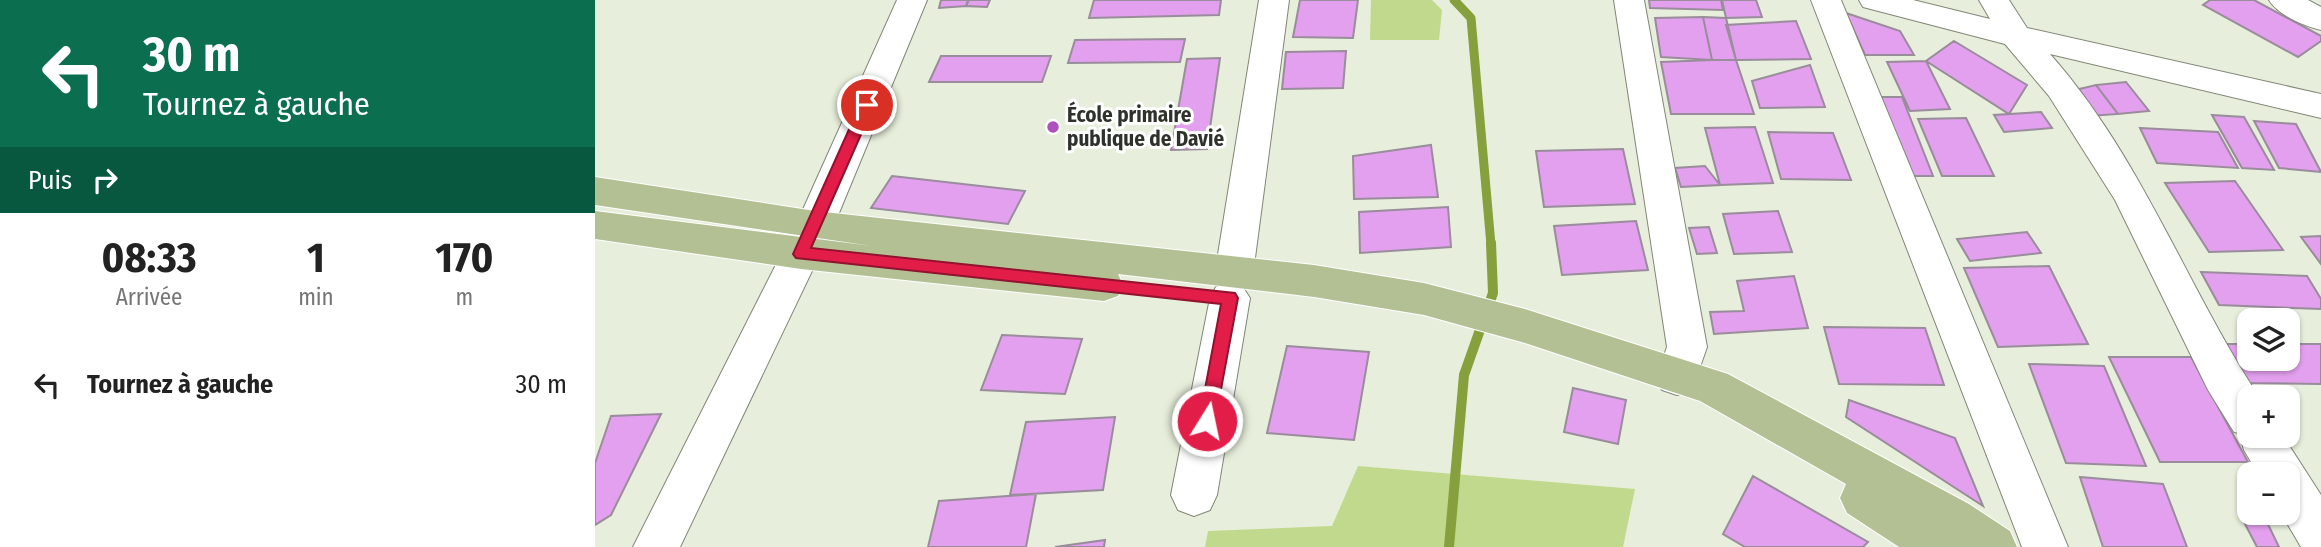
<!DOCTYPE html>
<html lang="fr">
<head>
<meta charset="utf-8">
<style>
  body { margin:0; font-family:"Fira Sans Condensed",sans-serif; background:#f6f6f6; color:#222; height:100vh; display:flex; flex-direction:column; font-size:26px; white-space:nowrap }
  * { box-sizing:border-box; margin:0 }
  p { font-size:23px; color:#767676 }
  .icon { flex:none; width:38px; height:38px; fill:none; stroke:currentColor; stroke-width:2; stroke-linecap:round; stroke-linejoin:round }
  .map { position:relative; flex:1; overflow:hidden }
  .details { display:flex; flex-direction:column; background:#fff; width:595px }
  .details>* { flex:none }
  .hud { background:#0b6e4f; color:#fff; overflow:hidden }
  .tools { position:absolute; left:1642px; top:308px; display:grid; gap:14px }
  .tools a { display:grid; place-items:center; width:63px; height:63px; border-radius:14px; background:#fff; box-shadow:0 2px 5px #0004; font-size:35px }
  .pin { position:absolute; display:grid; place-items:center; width:60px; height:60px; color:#fff; margin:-30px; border:4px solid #fff; border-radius:50%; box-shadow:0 2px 7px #0007 }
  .me { position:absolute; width:77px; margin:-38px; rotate:10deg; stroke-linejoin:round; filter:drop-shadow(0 0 5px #0008) }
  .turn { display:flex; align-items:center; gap:24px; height:147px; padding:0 28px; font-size:32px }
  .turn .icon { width:91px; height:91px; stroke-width:2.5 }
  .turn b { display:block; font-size:49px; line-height:60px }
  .then { display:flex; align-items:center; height:66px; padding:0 28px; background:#0003; gap:14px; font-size:26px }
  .eta { display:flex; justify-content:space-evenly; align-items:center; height:119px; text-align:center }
  .eta b { font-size:42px; font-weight:700; line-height:49px }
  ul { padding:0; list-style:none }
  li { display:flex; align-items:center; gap:21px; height:105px; padding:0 28px }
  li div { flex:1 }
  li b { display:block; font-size:26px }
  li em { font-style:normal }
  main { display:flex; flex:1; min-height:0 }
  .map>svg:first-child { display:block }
  .green { fill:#c1d98d }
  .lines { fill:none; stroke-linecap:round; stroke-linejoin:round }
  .stream-far1 { stroke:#86a03d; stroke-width:9 }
  .stream { stroke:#86a03d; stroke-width:10 }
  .building { fill:#e3a0ee; stroke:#998c9b; stroke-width:2 }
  .minor-casing { stroke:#818776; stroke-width:2 }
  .major-casing { stroke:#fff; stroke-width:2 }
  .minor { fill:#fff; fill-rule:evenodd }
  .major { fill:#b3c094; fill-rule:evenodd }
  .route { fill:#e11d48; stroke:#92132f; stroke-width:2 }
  .poi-dot { fill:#ad51bc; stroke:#fff; stroke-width:2.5 }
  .labels { text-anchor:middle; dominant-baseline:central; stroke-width:6; stroke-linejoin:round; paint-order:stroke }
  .poi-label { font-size:21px; font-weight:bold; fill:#2f322b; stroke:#fff; text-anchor:start }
</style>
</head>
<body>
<main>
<section class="details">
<div class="hud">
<div class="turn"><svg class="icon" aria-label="left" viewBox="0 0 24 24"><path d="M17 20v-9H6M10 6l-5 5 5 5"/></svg><div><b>30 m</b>Tournez à gauche</div></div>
<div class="then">Puis<svg class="icon" aria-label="right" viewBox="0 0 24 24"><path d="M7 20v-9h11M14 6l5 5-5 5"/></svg></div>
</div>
<div class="eta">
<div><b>08:33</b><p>Arrivée</p></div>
<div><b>1</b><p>min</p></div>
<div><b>170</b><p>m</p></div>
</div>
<ul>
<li><svg class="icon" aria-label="left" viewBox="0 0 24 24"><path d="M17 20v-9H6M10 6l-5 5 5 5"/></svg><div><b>Tournez à gauche</b></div><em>30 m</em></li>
</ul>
</section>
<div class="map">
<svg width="1726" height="547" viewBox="0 0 1726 547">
  <rect width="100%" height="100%" fill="#e7eedb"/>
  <path class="green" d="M 776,0 L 837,0 L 847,10 L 844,40 L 775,40 Z
    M 763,466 L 1040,489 L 1028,547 L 610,547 L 613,531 L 737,526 Z"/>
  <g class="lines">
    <path class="stream-far1" d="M 859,0 L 876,18 L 896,245"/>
    <path class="stream" d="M 854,547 L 869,375 L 898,293 L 896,243"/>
  </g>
  <path class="building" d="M 346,0 L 373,0 L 371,6 L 344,8 Z
    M 374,0 L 395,0 L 392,7 L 371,6 Z
    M 499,0 L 626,0 L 624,15 L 494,18 Z
    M 705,0 L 763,0 L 758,38 L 698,37 Z
    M 1054,0 L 1126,0 L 1128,10 L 1055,8 Z
    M 1127,0 L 1161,0 L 1167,17 L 1131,18 Z
    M 1615,0 L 1659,0 L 1726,36 L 1726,41 L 1703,57 L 1608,5 Z
    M 1251,13 L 1305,31 L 1319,55 L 1270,55 Z
    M 1108,17 L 1117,60 L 1066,57 L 1060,18 Z
    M 1108,17 L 1131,18 L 1141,60 L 1117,60 Z
    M 1201,21 L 1216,59 L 1141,60 L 1131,25 Z
    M 590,39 L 585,62 L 473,63 L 480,40 Z
    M 1359,41 L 1432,85 L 1414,114 L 1331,61 Z
    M 751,51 L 748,88 L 687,89 L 691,52 Z
    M 346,56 L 456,56 L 447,82 L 334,82 Z
    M 625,58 L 612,149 L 576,150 L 592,59 Z
    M 1117,60 L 1141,60 L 1159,114 L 1076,114 L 1066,62 Z
    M 1331,61 L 1355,109 L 1315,111 L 1292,62 Z
    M 1215,65 L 1230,107 L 1165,108 L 1157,81 Z
    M 1531,82 L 1554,111 L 1523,114 L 1501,85 Z
    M 1501,85 L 1523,114 L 1495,116 L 1480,90 Z
    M 1279,97 L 1307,97 L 1338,176 L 1309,176 Z
    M 1446,112 L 1457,128 L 1409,132 L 1399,115 Z
    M 1617,115 L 1649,117 L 1679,170 L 1647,168 Z
    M 1371,118 L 1399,176 L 1347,176 L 1323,119 Z
    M 1659,121 L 1701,124 L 1726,172 L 1684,168 Z
    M 1160,127 L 1178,183 L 1125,185 L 1110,128 Z
    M 1545,128 L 1623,132 L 1643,168 L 1562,163 Z
    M 1173,132 L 1238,133 L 1256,180 L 1186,179 Z
    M 836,145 L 843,197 L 759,199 L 758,156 Z
    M 1028,149 L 1040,204 L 949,207 L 941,151 Z
    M 1110,166 L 1125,185 L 1086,187 L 1080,168 Z
    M 297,176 L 430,191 L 413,224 L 276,208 Z
    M 1640,181 L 1688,250 L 1614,252 L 1570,183 Z
    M 853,207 L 856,247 L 765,253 L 764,212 Z
    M 1183,211 L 1197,252 L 1139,254 L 1128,214 Z
    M 1041,221 L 1053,270 L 967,275 L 959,226 Z
    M 1114,227 L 1122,253 L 1102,254 L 1094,228 Z
    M 1432,232 L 1446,253 L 1375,261 L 1362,239 Z
    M 1726,236 L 1726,264 L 1706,237 Z
    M 1454,266 L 1493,344 L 1403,347 L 1369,268 Z
    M 1606,272 L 1712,276 L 1726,299 L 1726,309 L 1624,305 Z
    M 1199,276 L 1213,328 L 1119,334 L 1115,312 L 1149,311 L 1142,281 Z
    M 1229,327 L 1330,328 L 1349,385 L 1244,384 Z
    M 407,335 L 487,339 L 470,394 L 386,390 Z
    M 1630,344 L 1654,344 L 1654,359 L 1692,359 L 1692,344 L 1726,344 L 1726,384 L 1652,383 Z
    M 692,346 L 774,352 L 759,440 L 672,433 Z
    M 1514,357 L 1596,357 L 1653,462 L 1565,462 Z
    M 1434,364 L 1509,366 L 1551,466 L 1471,463 Z
    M 978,388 L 1031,400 L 1023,444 L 969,432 Z
    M 1254,400 L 1360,438 L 1388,506 L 1251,417 Z
    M 66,414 L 16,515 L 0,525 L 0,463 L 16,416 Z
    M 520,417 L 508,490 L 415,495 L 431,422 Z
    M 1158,476 L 1273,542 L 1268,547 L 1150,547 L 1128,534 Z
    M 1485,477 L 1568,484 L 1592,547 L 1508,547 Z
    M 441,494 L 431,547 L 333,547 L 344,501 Z
    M 1669,516 L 1684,547 L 1662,547 L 1649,522 Z
    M 510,540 L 509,547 L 460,547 Z"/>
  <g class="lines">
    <defs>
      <path id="minor" d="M 302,0 L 332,0 L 239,225 L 85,547 L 38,547 L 201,225 Z
        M 664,0 L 694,0 L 658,273 L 653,284 L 647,286 L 655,298 L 622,495 L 615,510 L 599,516 L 583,510 L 576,495 L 615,298 L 621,287 L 627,285 L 620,273 Z
        M 1019,0 L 1049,0 L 1112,347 L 1097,390 L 1082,395 L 1067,390 L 1061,377 L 1072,347 Z
        M 1216,0 L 1246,0 L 1473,547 L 1427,547 Z
        M 1264,0 L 1318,0 L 1395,19 L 1384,0 L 1414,0 L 1432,28 L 1726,94 L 1726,118 L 1455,54 C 1547,158 1590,284 1664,397 L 1654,397 L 1654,436 L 1688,436 L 1726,495 L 1726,547 L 1706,547 L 1686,513 L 1692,513 L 1692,474 L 1663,474 L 1649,450 L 1644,433 L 1639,432 L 1613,390 L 1520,200 L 1454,96 L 1410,44 L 1268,7 Z
        M 1674,0 L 1713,0 L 1726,7 L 1726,30 C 1709,26 1683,15 1674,0 Z"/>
      <path id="major" d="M 0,177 L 220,211 L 719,265 L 829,283 L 930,309 L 1133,374 L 1374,504 L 1415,531 L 1422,547 L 1304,547 L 1252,513 L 1245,498 L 1251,484 L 1105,401 L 930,343 L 829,315 L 719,297 L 523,274 L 528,285 L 523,296 L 509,301 L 206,269 L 0,239 L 0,211 L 277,246 L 0,205 Z"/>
    </defs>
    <use href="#minor" class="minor-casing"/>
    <use href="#major" class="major-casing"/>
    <use href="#minor" class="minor"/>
    <use href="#major" class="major"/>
  </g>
  <path class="route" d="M 272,100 L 279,105 L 216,248 L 640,293 L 643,298 L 619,427 L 612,429 L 606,427 L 604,421 L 626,304 L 201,258 L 198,254 L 265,105 Z"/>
  <circle class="poi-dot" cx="458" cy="127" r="7"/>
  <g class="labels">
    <g class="poi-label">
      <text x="472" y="115">École primaire<tspan x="472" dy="24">publique de Davié</tspan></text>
    </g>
  </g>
</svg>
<div class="tools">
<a><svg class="icon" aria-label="layers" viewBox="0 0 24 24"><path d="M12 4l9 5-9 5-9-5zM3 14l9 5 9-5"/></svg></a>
<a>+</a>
<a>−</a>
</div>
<div class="pin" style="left:272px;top:105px;background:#d93025"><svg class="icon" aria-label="arrive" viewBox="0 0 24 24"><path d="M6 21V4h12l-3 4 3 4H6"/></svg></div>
<svg class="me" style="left:612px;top:421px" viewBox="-20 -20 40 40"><circle r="17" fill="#e11d48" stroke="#fff" stroke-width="3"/><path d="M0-11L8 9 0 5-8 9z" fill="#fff"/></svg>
</div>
</main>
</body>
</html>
